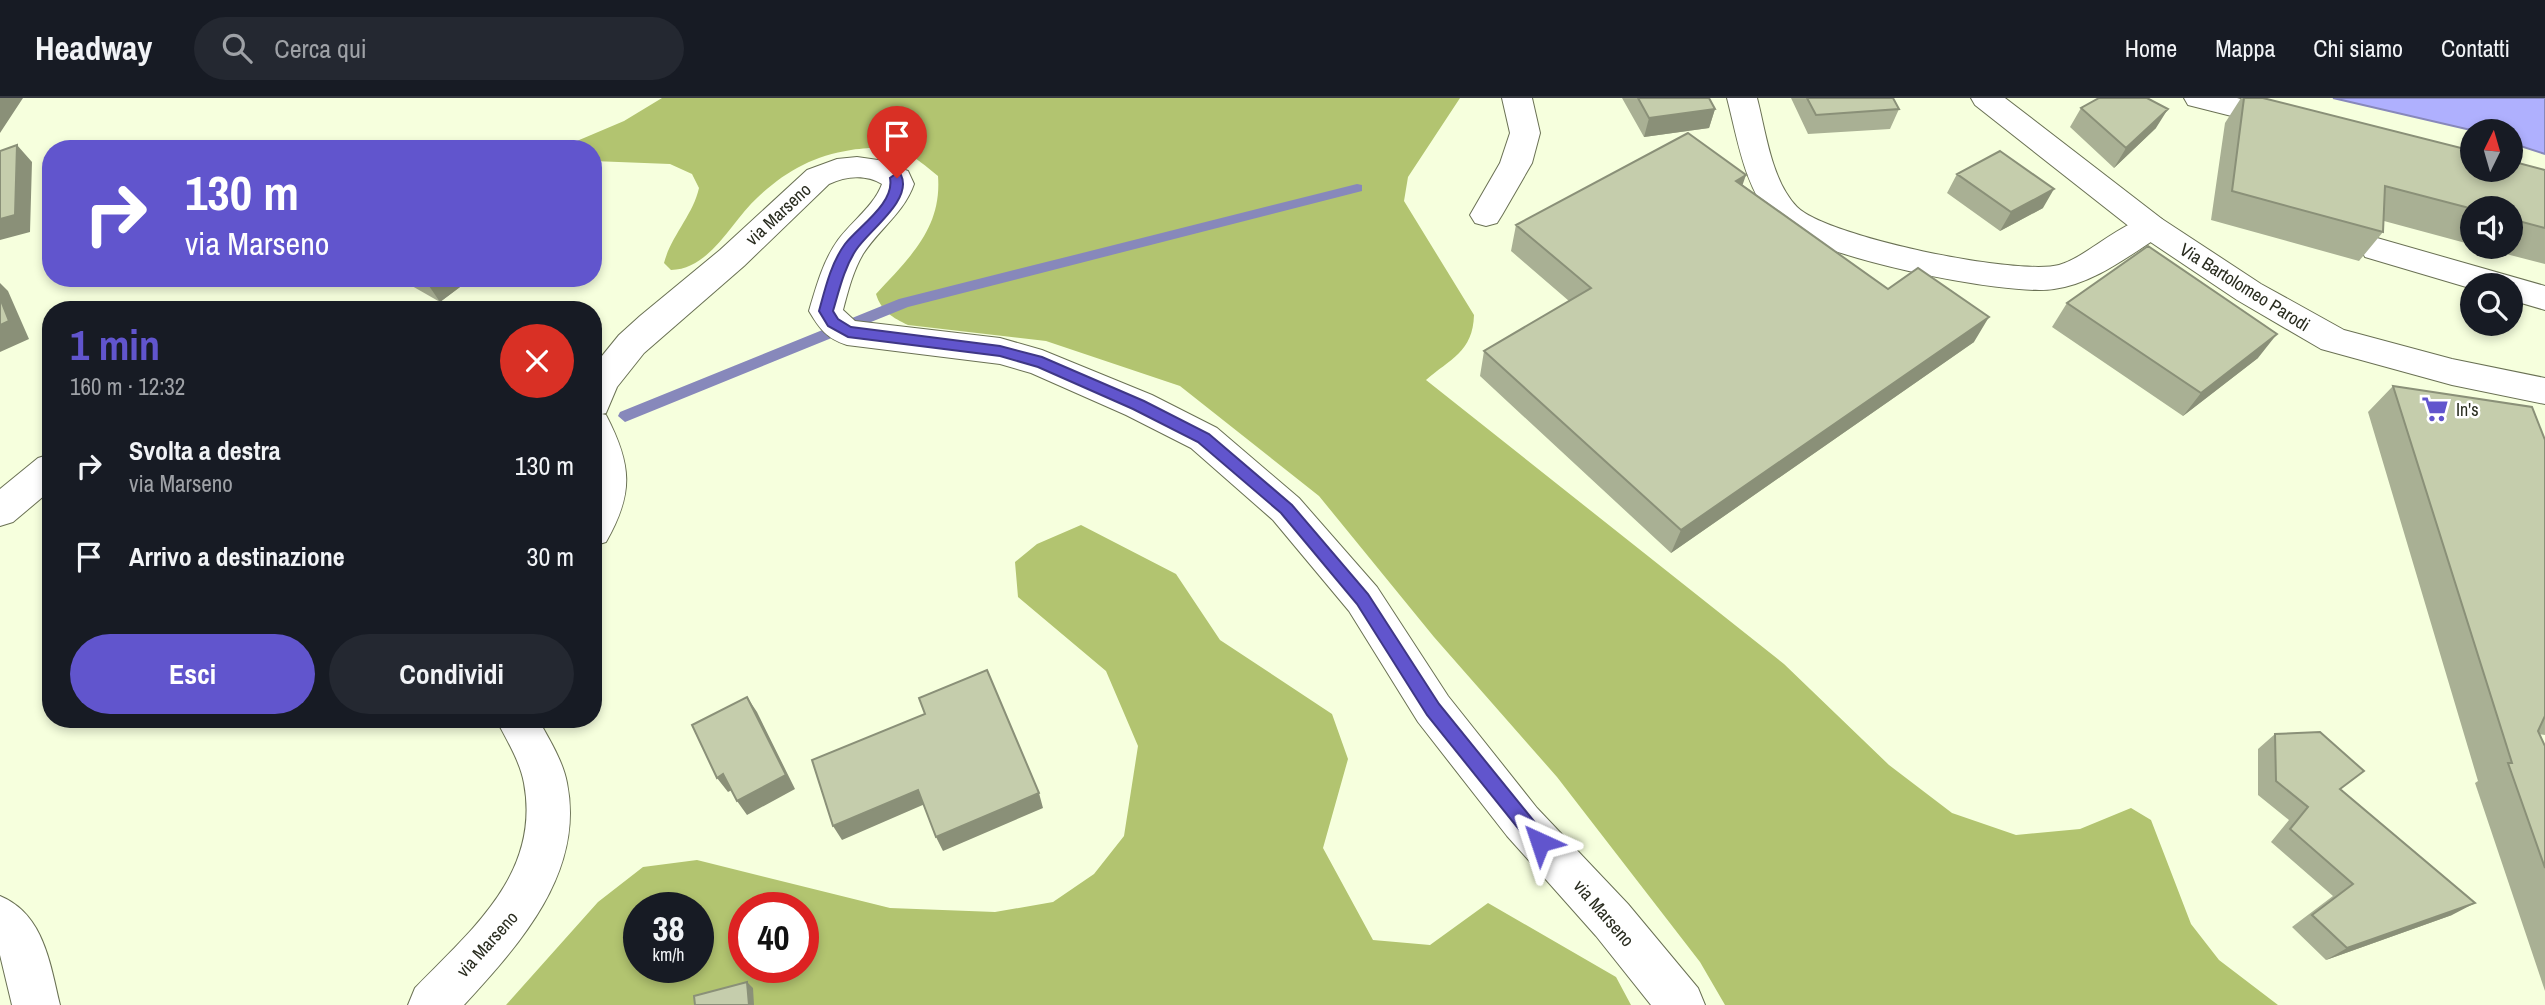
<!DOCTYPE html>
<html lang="it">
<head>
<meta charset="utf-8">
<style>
  body { margin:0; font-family:"Archivo Narrow",sans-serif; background:#242831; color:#f1f3f6; height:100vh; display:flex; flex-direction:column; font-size:26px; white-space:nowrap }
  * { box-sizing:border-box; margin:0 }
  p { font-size:23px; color:#9ea1a6 }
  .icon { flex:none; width:38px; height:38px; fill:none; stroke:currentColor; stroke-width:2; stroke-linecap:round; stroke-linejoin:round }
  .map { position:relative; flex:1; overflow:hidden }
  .panel { position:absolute; left:42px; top:203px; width:560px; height:427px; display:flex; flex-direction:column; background:#171b24; border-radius:28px; box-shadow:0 4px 10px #0003 }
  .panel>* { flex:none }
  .guide { position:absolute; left:42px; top:42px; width:560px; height:147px; border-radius:28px; box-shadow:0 4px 10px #0003; background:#6155cd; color:#fff; overflow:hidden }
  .needle { width:46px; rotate:5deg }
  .tools { position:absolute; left:2460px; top:21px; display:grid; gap:14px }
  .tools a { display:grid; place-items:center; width:63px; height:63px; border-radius:50%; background:#171b24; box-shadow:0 4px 10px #0003; font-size:35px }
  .speed { position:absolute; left:623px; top:794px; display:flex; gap:14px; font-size:35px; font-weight:700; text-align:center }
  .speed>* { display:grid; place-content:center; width:91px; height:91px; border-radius:50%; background:#171b24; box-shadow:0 4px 10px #0003; line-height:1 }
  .speed small { font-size:18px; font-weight:400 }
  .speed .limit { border:10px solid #d22; background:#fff; color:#111 }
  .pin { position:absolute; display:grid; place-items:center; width:60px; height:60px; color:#fff; margin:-72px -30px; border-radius:50% 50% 50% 0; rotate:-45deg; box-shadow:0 0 7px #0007 }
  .pin .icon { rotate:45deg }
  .me { position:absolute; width:77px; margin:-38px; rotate:318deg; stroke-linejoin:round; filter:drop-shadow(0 0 5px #0008) }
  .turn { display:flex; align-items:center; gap:24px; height:147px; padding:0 28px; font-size:32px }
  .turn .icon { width:91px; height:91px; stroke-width:2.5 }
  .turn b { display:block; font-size:49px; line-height:60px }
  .round { display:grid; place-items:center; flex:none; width:74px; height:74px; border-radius:37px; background:#242831 }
  .overview { display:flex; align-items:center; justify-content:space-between; height:119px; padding:0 28px }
  h1 { font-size:42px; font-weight:700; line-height:52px; color:#6155cd }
  .cta { display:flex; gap:14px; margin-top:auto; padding:14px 28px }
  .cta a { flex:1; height:80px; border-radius:42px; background:#6155cd; color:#fff; font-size:28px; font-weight:700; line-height:80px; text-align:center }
  .cta a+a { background:#242831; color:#f1f3f6 }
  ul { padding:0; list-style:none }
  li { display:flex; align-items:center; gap:21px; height:91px; padding:0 28px }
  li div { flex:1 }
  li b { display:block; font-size:26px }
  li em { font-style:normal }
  header { display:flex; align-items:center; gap:42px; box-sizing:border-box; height:98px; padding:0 35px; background:#171b24; border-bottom:2px solid #363941 }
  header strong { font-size:33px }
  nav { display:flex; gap:38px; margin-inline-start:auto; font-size:24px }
  .search { width:490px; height:63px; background:#242831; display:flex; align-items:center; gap:18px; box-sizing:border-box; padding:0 24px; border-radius:38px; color:#9ea1a6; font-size:26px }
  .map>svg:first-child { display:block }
  .forest { fill:#b2c470; fill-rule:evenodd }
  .water { fill:#afb0fe; stroke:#8788bb; stroke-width:2 }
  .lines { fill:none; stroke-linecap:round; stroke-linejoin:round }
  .stream { fill:#8788bb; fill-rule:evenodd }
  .minor-casing { stroke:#6a7154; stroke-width:2 }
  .major-casing { stroke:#6a7154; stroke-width:2 }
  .minor { fill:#fff; fill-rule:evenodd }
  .major { fill:#fff; fill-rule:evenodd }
  .wall { fill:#a9b094 }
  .shaded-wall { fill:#8a9078 }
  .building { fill:#c5cdac; stroke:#8a9078; stroke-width:2 }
  .route { fill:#6155cd; stroke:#3f3785; stroke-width:2 }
  .labels { text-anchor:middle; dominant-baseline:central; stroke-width:5; stroke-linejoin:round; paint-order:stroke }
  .street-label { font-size:18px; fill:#292c1f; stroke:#fff }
  .poi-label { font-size:18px; fill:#292c1f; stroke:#fff; text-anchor:start }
</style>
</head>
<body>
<header>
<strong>Headway</strong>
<div class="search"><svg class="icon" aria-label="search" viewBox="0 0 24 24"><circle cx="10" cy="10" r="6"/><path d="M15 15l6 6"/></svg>Cerca qui</div>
<nav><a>Home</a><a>Mappa</a><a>Chi siamo</a><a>Contatti</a></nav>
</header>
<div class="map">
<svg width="2545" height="907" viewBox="0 0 2545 907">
  <rect width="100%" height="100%" fill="#f6ffdd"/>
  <path class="forest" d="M 662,0 L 1460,0 L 1408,79 L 1404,103 L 1474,217 C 1473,254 1450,261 1426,282 L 1784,566 L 1889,667 L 1952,715 L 2016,737 L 2080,731 L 2131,710 L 2151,722 L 2191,826 L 2219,862 L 2278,907 L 1725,907 L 1700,864 L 1557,679 L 1434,539 L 1319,398 L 1180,288 L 1046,243 L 908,227 C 893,220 881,213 876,196 C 909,160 942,131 938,78 C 904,50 897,46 851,52 C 813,58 786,73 758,99 C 731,123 711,171 671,172 L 664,165 C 671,138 693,117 699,90 L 692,76 L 670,66 L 593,63 L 593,51 L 558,51 L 624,23 Z
    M 1081,427 L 1176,476 L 1220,542 L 1332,616 L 1348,661 L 1323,750 L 1373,842 L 1430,847 L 1488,805 L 1616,879 L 1631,907 L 506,907 L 598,804 L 643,769 L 697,762 L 890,810 L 995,814 L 1053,804 L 1094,776 L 1124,738 L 1138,648 L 1106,573 L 1018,499 L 1015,464 L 1037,446 ZM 639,810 L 698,810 L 698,870 L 639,870 ZM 744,810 L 803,810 L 803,870 L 744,870 Z"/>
  <path class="water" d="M 2333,0 L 2545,0 L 2545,56 L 2511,45 L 2511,33 L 2475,33 Z"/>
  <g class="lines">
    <path class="stream" d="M 1357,86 L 1362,87 L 1362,93 L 908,209 L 630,322 L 625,324 L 618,318 L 620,314 L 899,201 Z"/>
    <defs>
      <path id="minor" d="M 1502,0 L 1532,0 L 1540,35 L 1532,65 L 1502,117 L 1497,125 L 1486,128 L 1475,125 L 1470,117 L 1500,65 L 1510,35 Z
        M 1727,0 L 1757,0 C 1766,34 1771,82 1797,109 C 1827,139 2017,178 2059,167 C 2091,158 2131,112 2162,121 L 2167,129 L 2162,137 C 2128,158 2095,185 2054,191 C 2008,199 1803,157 1774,123 C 1744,89 1738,42 1727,0 Z
        M 2184,0 L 2237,0 L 2298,15 L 2302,22 L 2298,29 L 2287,32 L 2188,7 Z
        M 857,59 L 878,62 L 908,73 L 914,86 C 904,115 879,131 863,156 C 853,173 848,193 843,212 L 855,223 L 1000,240 L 1042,252 L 1152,297 L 1217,330 L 1299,400 L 1377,489 L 1448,598 L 1537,710 L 1628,806 L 1698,890 L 1705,907 L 1651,907 L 1596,838 L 1507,738 L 1418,624 L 1349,513 L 1273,422 L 1191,350 L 1126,317 L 1031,275 L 1000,266 L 847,247 C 827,241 819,230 809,213 C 816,189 823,163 838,142 C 852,123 874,108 882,86 C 866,76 846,78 829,86 L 744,168 L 644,255 L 617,289 L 606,315 L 602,316 L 606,317 C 632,367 634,395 606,444 L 593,448 L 593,269 L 619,237 L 640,218 L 720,152 L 807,72 L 837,61 Z
        M 2377,140 L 2545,188 L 2545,212 L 2511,202 L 2511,187 L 2473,187 L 2473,191 L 2365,159 L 2361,151 L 2365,143 Z
        M 51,356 L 51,392 L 13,424 L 0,428 L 0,391 L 38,360 Z
        M 496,621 L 538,621 C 549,641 563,663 567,685 C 585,775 519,847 464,907 L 408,907 L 415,890 C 471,832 541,776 524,685 C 520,663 506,641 496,621 Z
        M 0,798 C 44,816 50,866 60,907 L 12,907 L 0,857 Z"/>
      <path id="major" d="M 1971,0 L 2005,0 L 2162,121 L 2261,186 L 2344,232 L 2452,261 L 2545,280 L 2545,306 L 2452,287 L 2321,251 L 2237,202 L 2140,137 L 1975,7 Z"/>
    </defs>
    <use href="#minor" class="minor-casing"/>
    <use href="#major" class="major-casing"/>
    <use href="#minor" class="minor"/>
    <use href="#major" class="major"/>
  </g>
  <path class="wall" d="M 1622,0 L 1709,0 L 1715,11 L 1709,30 L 1644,39 Z
    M 1791,0 L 1893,0 L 1899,11 L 1890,31 L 1808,36 Z
    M 2241,0 L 2263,0 L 2545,72 L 2545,166 L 2479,149 L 2511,149 L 2511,110 L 2473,110 L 2473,147 L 2384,123 L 2383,134 L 2359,163 L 2211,122 L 2225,25 Z
    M 2081,10 L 2156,30 L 2114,70 L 2070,29 Z
    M 1957,76 L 2043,110 L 2000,133 L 1947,95 Z
    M 1743,87 L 1888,191 L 1974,244 L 1671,455 L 1480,278 L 1484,253 L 1569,203 L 1511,153 L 1516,127 Z
    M 398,180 L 472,180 L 440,204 Z
    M 2067,205 L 2258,260 L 2183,318 L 2052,229 Z
    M 2393,288 L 2545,342 L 2545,637 L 2539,636 L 2545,648 L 2545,893 L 2475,685 L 2478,683 L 2368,314 Z
    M 2275,636 L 2340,691 L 2452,817 L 2326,862 L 2292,829 L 2333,798 L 2271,744 L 2289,722 L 2258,697 L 2258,651 Z"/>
  <path class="shaded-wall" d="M 0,0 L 23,0 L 0,35 Z
    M 1715,11 L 1709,30 L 1644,39 L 1649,20 Z
    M 2168,11 L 2156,30 L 2114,70 L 2126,50 Z
    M 17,47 L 32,64 L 30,134 L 0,142 L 0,121 Z
    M 1746,77 L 1737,103 L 1736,83 Z
    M 2054,91 L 2043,110 L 2000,133 L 2011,114 Z
    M 434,180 L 472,180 L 440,204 L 427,185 Z
    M 0,185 L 8,193 L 29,241 L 0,254 Z
    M 1989,219 L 1974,244 L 1671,455 L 1681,432 Z
    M 2277,236 L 2258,260 L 2183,318 L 2201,295 Z
    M 747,599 L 757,614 L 795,691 L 747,717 L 737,703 Z
    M 723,676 L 734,691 L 728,694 L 717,680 Z
    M 918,692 L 925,706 L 842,742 L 833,728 Z
    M 1039,695 L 1043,710 L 943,753 L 936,739 Z
    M 2475,805 L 2452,817 L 2326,862 L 2347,850 Z
    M 747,884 L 753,890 L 754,907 L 749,907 Z"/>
  <path class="building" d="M 1638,0 L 1709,0 L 1715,11 L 1649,20 Z
    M 1807,0 L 1893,0 L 1899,11 L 1816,17 Z
    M 2099,0 L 2147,0 L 2168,11 L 2126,50 L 2081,10 Z
    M 2244,0 L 2263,0 L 2473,53 L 2473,72 L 2511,72 L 2511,63 L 2545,72 L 2545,130 L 2511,121 L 2511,110 L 2473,111 L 2385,88 L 2383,134 L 2232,93 Z
    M 1688,35 L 1746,77 L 1736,83 L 1888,191 L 1918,170 L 1989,219 L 1681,432 L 1484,253 L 1591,190 L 1516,127 Z
    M 17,47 L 15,117 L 0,121 L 0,53 Z
    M 2000,53 L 2054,91 L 2011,114 L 1957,76 Z
    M 2148,148 L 2277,236 L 2201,295 L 2067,205 Z
    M 418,180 L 434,180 L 427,185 Z
    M 0,200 L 9,223 L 0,227 Z
    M 2393,288 L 2532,309 L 2545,342 L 2545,618 L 2538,633 L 2545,648 L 2545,770 L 2508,665 L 2512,665 Z
    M 987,572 L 1039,695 L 936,739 L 918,692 L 833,728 L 812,662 L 925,616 L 919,600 Z
    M 747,599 L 786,677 L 737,703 L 723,676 L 717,680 L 692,627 Z
    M 2320,634 L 2364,673 L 2340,691 L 2475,805 L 2347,850 L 2312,817 L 2353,786 L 2290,731 L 2308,709 L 2276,683 L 2275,636 Z
    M 747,884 L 749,907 L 695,907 L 694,898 Z"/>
  <path class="route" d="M 897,75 L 901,77 C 913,102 869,132 856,152 C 844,170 839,193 833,213 L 838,221 L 851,229 L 1000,248 L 1042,259 L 1144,303 L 1209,336 L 1292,407 L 1368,496 L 1439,606 L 1546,738 L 1549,744 L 1546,750 L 1540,752 L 1534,750 L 1427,617 L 1357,506 L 1281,415 L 1198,344 L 1133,311 L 1038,269 L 1000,258 L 848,239 L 828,228 L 819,213 C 825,191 831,165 845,146 C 859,128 895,105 890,80 Z"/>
  <defs>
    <symbol id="supermarket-bare" viewBox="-9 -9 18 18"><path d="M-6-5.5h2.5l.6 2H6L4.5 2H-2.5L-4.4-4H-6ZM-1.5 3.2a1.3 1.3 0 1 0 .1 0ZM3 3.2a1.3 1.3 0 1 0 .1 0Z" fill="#6155cd" stroke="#fff" stroke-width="2.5" paint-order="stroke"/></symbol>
  </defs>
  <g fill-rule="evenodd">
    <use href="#supermarket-bare" x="2416" y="292" width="38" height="38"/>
  </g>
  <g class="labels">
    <g class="street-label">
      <text transform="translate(778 116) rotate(-43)">via Marseno</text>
      <text transform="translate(2245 189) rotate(32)">Via Bartolomeo Parodi</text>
      <text transform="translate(1604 815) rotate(49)">via Marseno</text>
      <text transform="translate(487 846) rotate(-48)">via Marseno</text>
    </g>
    <g class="poi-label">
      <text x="2456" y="311">In's</text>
    </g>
  </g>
</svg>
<div class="tools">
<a><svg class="needle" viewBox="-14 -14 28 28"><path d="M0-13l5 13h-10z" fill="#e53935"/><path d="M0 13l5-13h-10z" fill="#9ea1a6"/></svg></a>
<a><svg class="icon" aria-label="sound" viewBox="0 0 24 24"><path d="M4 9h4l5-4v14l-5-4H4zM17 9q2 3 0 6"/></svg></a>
<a><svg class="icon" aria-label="search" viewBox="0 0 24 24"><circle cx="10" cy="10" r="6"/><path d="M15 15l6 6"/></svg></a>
</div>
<div class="speed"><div>38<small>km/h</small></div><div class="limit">40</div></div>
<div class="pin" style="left:897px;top:80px;background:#d93025"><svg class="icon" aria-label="arrive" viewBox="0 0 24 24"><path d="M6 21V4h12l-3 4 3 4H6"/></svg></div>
<svg class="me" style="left:1540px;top:744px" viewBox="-20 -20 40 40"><path d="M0-17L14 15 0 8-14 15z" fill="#6155cd" stroke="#fff" stroke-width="4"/></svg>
<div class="guide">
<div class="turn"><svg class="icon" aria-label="right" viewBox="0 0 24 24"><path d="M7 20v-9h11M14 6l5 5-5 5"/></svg><div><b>130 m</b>via Marseno</div></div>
</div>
<section class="panel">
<div class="overview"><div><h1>1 min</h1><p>160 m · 12:32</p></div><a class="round" style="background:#d93025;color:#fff"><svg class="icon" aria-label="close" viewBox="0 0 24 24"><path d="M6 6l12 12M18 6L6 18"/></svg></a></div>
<ul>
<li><svg class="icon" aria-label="right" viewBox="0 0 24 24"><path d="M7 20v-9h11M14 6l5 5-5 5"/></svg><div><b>Svolta a destra</b><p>via Marseno</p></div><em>130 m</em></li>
<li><svg class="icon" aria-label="arrive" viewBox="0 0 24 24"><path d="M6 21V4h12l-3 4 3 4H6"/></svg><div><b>Arrivo a destinazione</b></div><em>30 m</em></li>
</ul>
<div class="cta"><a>Esci</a><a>Condividi</a></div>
</section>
</div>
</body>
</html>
